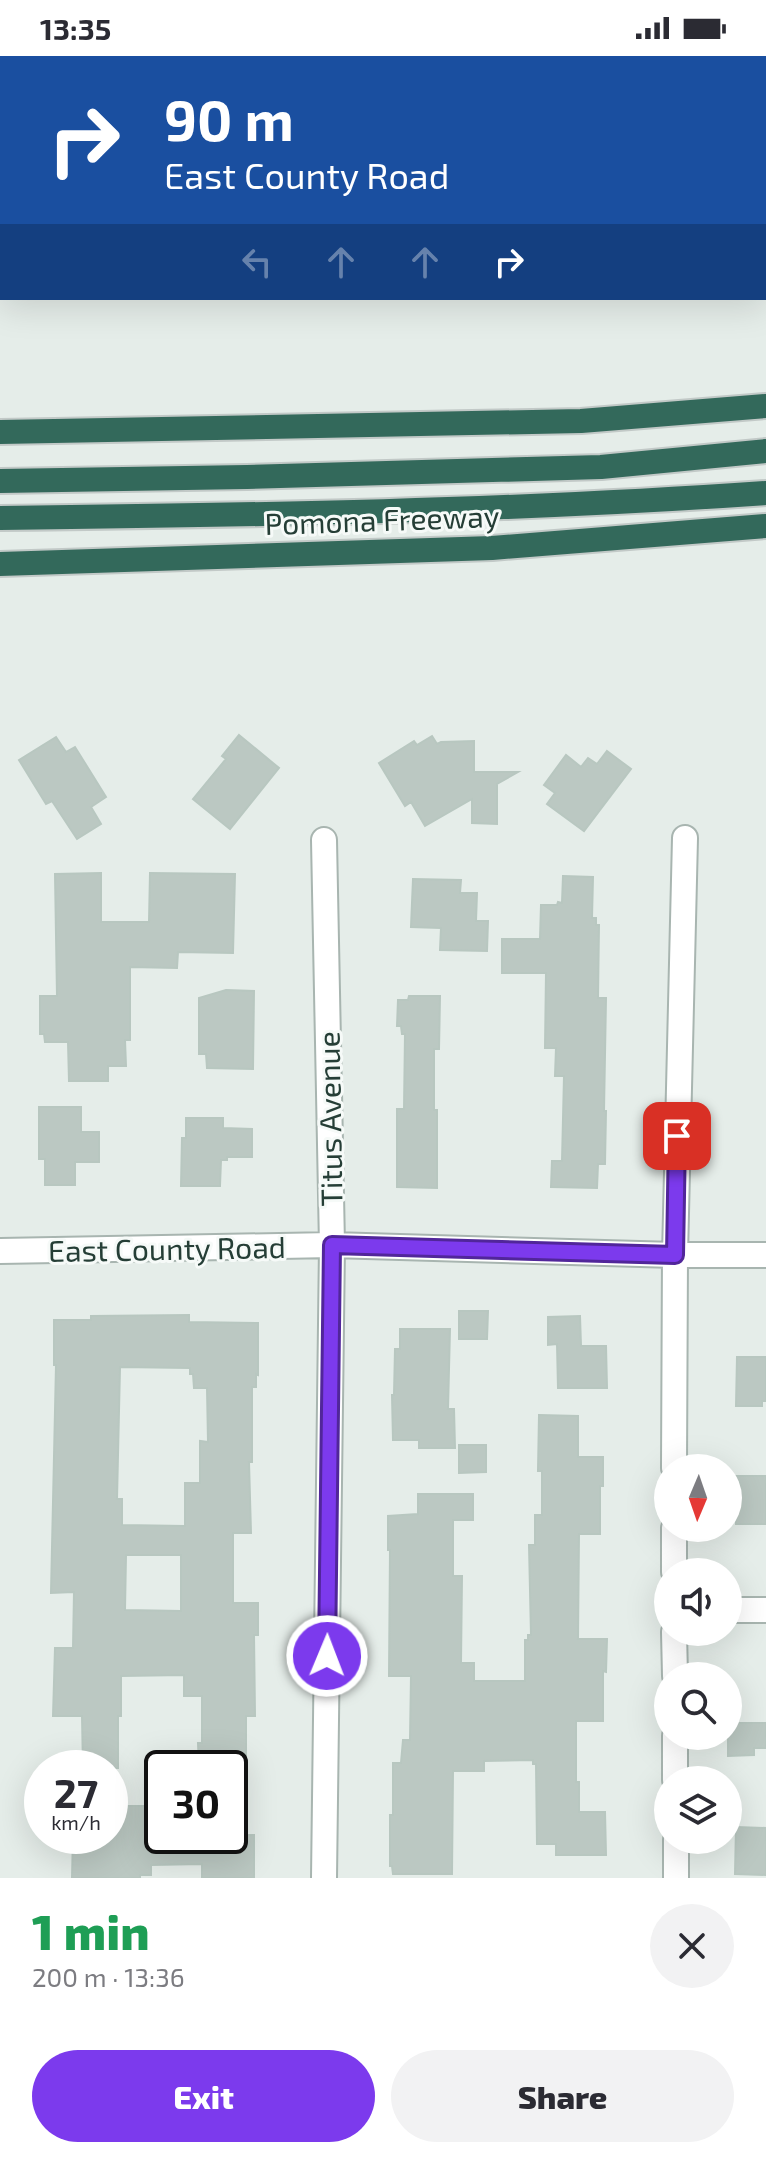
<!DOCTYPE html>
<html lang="en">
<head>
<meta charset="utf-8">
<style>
  body { margin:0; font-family:"Exo 2",sans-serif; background:#f2f2f3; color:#2b2b33; height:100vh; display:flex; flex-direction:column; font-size:30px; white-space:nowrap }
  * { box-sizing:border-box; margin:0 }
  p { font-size:26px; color:#7c7c81 }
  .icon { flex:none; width:44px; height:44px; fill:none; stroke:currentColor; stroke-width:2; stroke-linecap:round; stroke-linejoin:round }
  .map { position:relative; height:1822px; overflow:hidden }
  .drawer { display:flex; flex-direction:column; background:#fff; flex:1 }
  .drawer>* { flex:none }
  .top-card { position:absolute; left:0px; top:0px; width:766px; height:244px; box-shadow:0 8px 32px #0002; background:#1a4fa0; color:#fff; overflow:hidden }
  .needle { width:52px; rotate:182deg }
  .tools { position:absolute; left:654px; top:1398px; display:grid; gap:16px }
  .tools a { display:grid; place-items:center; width:88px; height:88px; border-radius:50%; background:#fff; box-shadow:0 8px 32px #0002; font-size:40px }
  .speed { position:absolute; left:24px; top:1694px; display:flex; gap:16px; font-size:40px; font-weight:700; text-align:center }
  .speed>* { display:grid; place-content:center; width:104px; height:104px; border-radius:50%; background:#fff; box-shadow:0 8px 32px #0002; line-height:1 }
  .speed small { font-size:20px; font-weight:400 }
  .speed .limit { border:4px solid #111; border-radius:12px; background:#fff; color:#111 }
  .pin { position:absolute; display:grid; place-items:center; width:68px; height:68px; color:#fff; margin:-34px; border-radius:16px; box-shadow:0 4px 12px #0006 }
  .me { position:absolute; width:88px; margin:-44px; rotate:1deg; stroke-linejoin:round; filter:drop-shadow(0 0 6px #0008) }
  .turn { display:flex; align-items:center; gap:28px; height:168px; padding:0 32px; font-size:36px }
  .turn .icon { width:104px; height:104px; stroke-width:2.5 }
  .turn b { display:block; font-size:56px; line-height:68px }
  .lanes { display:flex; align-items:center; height:76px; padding:0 32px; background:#0003; justify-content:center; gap:40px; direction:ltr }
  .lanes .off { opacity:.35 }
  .round { display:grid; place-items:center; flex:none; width:84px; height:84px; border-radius:42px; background:#f2f2f3 }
  .overview { display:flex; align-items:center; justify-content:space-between; height:136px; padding:0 32px }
  h1 { font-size:48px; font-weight:800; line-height:60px; color:#1e9e55 }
  .button { display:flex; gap:16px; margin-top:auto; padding:16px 32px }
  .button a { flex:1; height:92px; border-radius:48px; background:#7c3aed; color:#fff; font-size:32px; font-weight:800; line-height:92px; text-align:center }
  .button a+a { background:#f2f2f3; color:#2b2b33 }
  .status { display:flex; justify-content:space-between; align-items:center; height:56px; padding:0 40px; background:#fff; direction:ltr }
  .status svg { height:22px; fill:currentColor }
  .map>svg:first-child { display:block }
  .built { fill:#d3ddd8 }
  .building { fill:#bbc8c2; stroke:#b8c7c0; stroke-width:2; fill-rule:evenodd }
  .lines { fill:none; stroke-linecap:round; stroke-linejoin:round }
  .service-casing { stroke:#a8b5b0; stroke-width:18 }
  .minor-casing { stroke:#a8b5b0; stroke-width:28 }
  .motorway-casing { stroke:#c2c9c7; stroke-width:28 }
  .service { stroke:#fff; stroke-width:14 }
  .minor { stroke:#fff; stroke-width:24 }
  .motorway { stroke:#33695b; stroke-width:24 }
  .route-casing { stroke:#51269a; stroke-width:20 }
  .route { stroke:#7c3aed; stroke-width:14 }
  .labels { text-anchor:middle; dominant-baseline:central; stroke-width:6; stroke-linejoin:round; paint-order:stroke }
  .street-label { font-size:30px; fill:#253e36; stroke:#f6faf8 }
</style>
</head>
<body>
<div class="status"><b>13:35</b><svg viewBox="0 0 49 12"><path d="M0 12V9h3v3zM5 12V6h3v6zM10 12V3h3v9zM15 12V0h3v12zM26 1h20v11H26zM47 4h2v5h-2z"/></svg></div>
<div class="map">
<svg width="766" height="1822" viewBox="0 0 766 1822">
  <rect width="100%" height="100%" fill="#e5ede9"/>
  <path class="built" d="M 0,0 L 766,0 L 766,203 L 764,204 L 764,2 L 2,2 L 2,237 L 0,238 Z"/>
  <path class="building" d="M 239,679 L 279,712 L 230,773 L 193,743 L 226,703 L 222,700 Z
    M 432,680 L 437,688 L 441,686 L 474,685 L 474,716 L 518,716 L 497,728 L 497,768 L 472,767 L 472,743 L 425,770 L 411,746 L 405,750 L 379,707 L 414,685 L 417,689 Z
    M 56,681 L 66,696 L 75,691 L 106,741 L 91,751 L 101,768 L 77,783 L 52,745 L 46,748 L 19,704 Z
    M 607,695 L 631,713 L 584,775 L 547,748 L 555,737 L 544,729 L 566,699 L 581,711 L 588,702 L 597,708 Z
    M 101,817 L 101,866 L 149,866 L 150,817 L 235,818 L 233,897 L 178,896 L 177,912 L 130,911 L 130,984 L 125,984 L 126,1010 L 108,1010 L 108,1025 L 69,1025 L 68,986 L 45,986 L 44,978 L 40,978 L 40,940 L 57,940 L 55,818 Z
    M 563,820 L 593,821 L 592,862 L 596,862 L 596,869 L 599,869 L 598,942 L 606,942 L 604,1055 L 606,1055 L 605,1108 L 598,1108 L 597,1132 L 551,1131 L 552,1105 L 562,1105 L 564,1020 L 555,1020 L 556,992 L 545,992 L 546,917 L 502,917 L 502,883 L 540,883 L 541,849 L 557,849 L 558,846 L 562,847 Z
    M 413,823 L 461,824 L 460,837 L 477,837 L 476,865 L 488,865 L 487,895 L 440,894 L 441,872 L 411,871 Z
    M 226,934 L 254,935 L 253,1013 L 207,1012 L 206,998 L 199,998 L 199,942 Z
    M 409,940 L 440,940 L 439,993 L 434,993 L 434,1054 L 437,1054 L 437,1132 L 397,1131 L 397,1053 L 404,1053 L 405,978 L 402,978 L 401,970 L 397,970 L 398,944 L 408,944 Z
    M 39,1051 L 81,1051 L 81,1076 L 99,1076 L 99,1106 L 75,1106 L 75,1129 L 45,1129 L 45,1103 L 39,1103 Z
    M 186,1062 L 223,1062 L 223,1072 L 252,1073 L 252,1101 L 227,1101 L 227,1104 L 221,1104 L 220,1130 L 181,1130 L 182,1082 L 186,1082 Z
    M 459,1255 L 488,1255 L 487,1283 L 459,1283 Z
    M 189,1259 L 189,1266 L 258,1267 L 258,1319 L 256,1318 L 256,1331 L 252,1331 L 252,1406 L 249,1406 L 251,1477 L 233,1477 L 233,1547 L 258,1547 L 258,1579 L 254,1579 L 255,1660 L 246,1660 L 246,1712 L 199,1712 L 198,1687 L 202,1687 L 202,1640 L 184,1640 L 184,1619 L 121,1620 L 121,1660 L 118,1660 L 118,1712 L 83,1712 L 82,1660 L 53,1660 L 55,1592 L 73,1592 L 74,1536 L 51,1537 L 56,1309 L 54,1309 L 54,1264 L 91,1264 L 91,1260 ZM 120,1311 L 190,1312 L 190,1318 L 193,1318 L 194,1332 L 207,1332 L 208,1386 L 200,1385 L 200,1427 L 185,1427 L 185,1470 L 122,1469 L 122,1443 L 117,1443 ZM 126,1499 L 181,1499 L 181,1555 L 125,1554 Z
    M 580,1260 L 581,1290 L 606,1290 L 607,1332 L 558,1332 L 557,1288 L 548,1289 L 548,1261 Z
    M 400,1273 L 450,1273 L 448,1353 L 454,1353 L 455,1392 L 419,1392 L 419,1384 L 393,1384 L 392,1339 L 394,1339 L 395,1293 L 400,1293 Z
    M 737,1301 L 766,1301 L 766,1345 L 762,1345 L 762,1350 L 736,1350 Z
    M 539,1359 L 578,1360 L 578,1401 L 603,1401 L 603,1430 L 600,1430 L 600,1478 L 579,1478 L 578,1583 L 607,1583 L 606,1616 L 603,1615 L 603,1665 L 576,1665 L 576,1726 L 579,1726 L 579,1756 L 605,1756 L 606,1799 L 556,1799 L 556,1788 L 537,1788 L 536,1708 L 533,1708 L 533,1704 L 484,1705 L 484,1715 L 453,1715 L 452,1818 L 393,1818 L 392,1810 L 390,1810 L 390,1759 L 393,1759 L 393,1707 L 401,1707 L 403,1684 L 410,1684 L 411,1620 L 389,1620 L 390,1494 L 388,1494 L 388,1460 L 418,1458 L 418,1438 L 473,1438 L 473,1464 L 453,1464 L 453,1520 L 462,1520 L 461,1607 L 474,1607 L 474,1625 L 525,1625 L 525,1584 L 528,1584 L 528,1579 L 531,1579 L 529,1489 L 535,1489 L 535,1459 L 542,1459 L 542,1415 L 538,1415 Z
    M 459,1389 L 486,1389 L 486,1416 L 459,1417 Z
    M 736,1420 L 766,1420 L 766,1468 L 736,1468 Z
    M 728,1667 L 766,1667 L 766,1692 L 754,1692 L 754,1699 L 728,1700 Z
    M 110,1750 L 162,1750 L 162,1780 L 254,1779 L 254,1822 L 202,1822 L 202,1808 L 151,1809 L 151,1819 L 140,1819 L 140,1822 L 72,1822 L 73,1780 L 110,1780 Z
    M 736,1771 L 766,1772 L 766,1819 L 735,1818 Z"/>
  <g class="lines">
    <defs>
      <path id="service" d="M 3,2 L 3,0
        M 0,61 L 2,61
        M 764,62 L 766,62
        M 0,89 L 2,89
        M 764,96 L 766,96"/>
      <path id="minor" d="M 324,784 L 332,1189 L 324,1822
        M 0,1195 L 332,1189 L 675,1199 L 766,1199
        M 674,1412 L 675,1199 L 685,782
        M 674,1516 L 674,1472
        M 728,1554 L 766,1554
        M 674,1576 L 675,1620
        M 675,1680 L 675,1724
        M 676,1784 L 676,1822"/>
      <path id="motorway" d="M 0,376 L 581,365 L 766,350
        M 0,425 L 247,421 L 601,411 L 766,395
        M 0,462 C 256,459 511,455 766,437
        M 0,508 L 492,492 L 766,470"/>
    </defs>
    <use href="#service" class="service-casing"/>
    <use href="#minor" class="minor-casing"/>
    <use href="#motorway" class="motorway-casing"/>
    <use href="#service" class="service"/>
    <use href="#minor" class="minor"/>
    <use href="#motorway" class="motorway"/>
  </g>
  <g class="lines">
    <defs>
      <path id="route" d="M 327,1600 L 332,1189 L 675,1199 L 677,1080"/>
    </defs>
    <use href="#route" class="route-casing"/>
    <use href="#route" class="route"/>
  </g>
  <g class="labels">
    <g class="street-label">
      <text transform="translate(382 463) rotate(-2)">Pomona Freeway</text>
      <text transform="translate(329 1063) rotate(-91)">Titus Avenue</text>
      <text transform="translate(167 1192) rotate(-1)">East County Road</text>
    </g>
  </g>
</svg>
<div class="tools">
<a><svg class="needle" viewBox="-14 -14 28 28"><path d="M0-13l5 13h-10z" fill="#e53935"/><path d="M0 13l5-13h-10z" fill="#7c7c81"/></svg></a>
<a><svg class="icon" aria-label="sound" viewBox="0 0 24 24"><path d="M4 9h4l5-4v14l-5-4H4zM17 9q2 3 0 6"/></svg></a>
<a><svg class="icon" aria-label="search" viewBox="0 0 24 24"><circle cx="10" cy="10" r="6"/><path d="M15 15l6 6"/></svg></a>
<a><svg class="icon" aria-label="layers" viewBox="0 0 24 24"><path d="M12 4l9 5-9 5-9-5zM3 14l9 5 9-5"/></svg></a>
</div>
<div class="speed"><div>27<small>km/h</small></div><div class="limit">30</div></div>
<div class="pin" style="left:677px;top:1080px;background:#d93025"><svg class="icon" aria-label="arrive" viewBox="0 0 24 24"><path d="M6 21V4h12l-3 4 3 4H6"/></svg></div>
<svg class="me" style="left:327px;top:1600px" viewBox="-20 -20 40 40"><circle r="17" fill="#7c3aed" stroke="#fff" stroke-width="3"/><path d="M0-11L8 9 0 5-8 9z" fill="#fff"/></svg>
<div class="top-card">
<div class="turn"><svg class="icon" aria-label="right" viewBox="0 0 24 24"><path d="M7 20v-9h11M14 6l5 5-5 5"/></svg><div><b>90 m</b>East County Road</div></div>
<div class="lanes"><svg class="icon off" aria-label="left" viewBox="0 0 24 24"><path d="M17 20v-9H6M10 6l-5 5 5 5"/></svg><svg class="icon off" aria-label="ahead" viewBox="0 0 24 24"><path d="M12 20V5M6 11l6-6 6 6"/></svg><svg class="icon off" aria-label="ahead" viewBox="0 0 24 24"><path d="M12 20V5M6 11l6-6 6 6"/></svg><svg class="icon" aria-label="right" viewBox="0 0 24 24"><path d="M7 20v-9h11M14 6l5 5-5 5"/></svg></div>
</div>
</div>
<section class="drawer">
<div class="overview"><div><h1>1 min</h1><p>200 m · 13:36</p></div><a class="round"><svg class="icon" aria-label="close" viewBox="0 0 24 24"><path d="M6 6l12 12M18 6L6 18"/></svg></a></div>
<div class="button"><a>Exit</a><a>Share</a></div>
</section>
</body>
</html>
